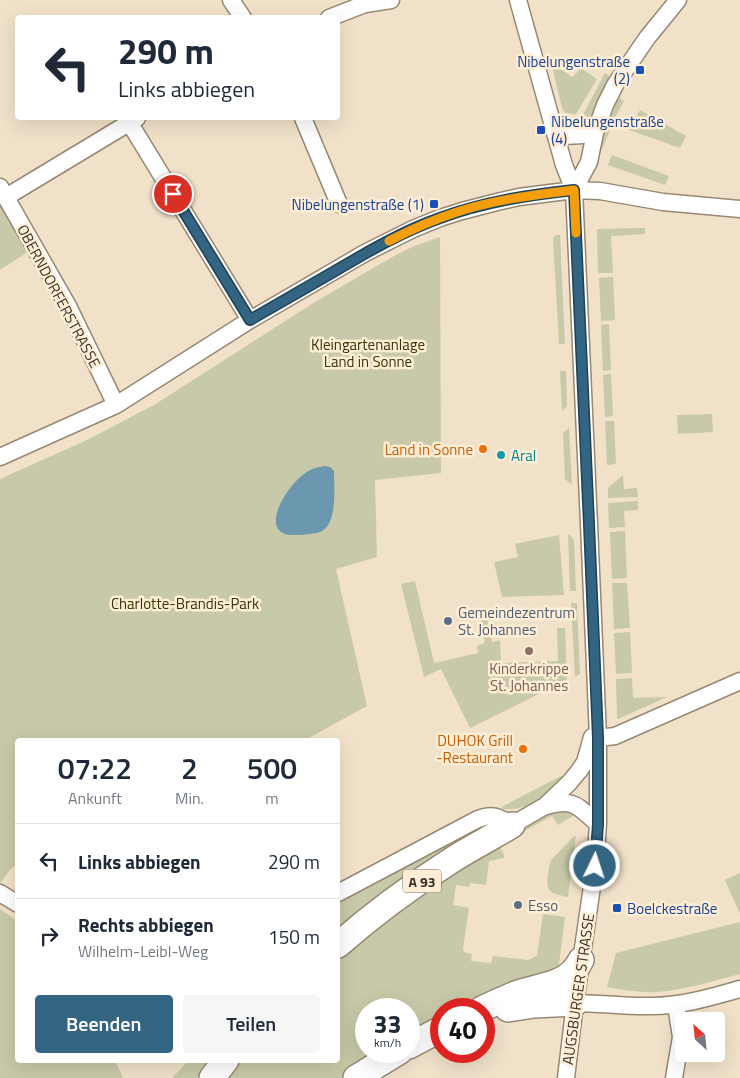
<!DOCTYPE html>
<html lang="de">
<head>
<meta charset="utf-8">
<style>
  body { margin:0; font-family:"Titillium Web",sans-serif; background:#f6f6f7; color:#1f2937; height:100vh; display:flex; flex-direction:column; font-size:19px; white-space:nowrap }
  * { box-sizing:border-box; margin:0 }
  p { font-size:16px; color:#747a83 }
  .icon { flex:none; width:28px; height:28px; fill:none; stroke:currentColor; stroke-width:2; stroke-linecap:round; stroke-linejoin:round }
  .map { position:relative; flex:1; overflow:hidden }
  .sheet { position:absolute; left:15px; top:738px; width:325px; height:325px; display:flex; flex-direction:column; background:#fff; border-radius:5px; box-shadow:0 5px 20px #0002 }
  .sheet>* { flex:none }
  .guide { position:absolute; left:15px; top:15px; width:325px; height:105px; border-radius:5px; box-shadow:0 5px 20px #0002; background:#fff; color:#1f2937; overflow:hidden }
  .needle { width:32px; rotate:333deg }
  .fabs { position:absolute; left:675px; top:1012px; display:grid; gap:10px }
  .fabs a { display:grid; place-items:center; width:50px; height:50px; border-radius:5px; background:#fff; box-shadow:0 5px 20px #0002; font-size:25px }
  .speed { position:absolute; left:355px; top:998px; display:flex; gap:10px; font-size:25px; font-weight:700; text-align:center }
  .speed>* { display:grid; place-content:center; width:65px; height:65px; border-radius:50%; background:#fff; box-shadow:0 5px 20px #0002; line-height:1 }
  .speed small { font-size:12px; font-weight:400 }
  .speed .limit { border:8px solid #d22; background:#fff; color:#111 }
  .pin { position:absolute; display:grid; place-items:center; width:42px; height:42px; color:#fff; margin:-21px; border:2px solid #fff; border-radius:50%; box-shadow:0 1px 5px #0007 }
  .me { position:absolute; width:55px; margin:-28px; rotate:4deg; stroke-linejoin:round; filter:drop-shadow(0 0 4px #0008) }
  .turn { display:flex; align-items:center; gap:18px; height:105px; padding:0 20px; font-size:22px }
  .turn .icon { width:65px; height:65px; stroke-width:2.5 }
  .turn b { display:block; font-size:35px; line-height:42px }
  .eta { display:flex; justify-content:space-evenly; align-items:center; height:85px; text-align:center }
  .eta b { font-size:30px; font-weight:600; line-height:35px }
  .primary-button { display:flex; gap:10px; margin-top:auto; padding:10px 20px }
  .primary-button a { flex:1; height:58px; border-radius:5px; background:#336583; color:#fff; font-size:20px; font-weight:600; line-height:58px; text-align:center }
  .primary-button a+a { background:#f6f6f7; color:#1f2937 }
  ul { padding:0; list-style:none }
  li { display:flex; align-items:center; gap:15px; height:75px; padding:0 20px; border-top:1px solid #e0e1e3 }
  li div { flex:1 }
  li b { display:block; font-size:19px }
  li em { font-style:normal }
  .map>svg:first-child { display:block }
  .green { fill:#c7c9a8 }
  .water { fill:#6b98ae }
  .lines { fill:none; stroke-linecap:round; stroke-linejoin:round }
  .minor-casing { stroke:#968872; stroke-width:19 }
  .highway-casing { stroke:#968872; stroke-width:28 }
  .minor { stroke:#fff; stroke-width:16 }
  .highway { stroke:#fff; stroke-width:25 }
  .route-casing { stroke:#214255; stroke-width:12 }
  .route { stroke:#336583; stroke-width:9 }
  .slow { stroke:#f59e0b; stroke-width:9 }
  .transit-dot { fill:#1a4fb4; stroke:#feeed6; stroke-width:2 }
  .food-dot { fill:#e8710a; stroke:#feeed6; stroke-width:2 }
  .culture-dot { fill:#0f9aa8; stroke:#feeed6; stroke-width:2 }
  .service-dot { fill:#5c6f8a; stroke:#feeed6; stroke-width:2 }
  .education-dot { fill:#8d6e63; stroke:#feeed6; stroke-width:2 }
  .labels { text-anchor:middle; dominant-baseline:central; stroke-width:5; stroke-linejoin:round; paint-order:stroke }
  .shield { fill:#feeed6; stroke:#746b5e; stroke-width:1 }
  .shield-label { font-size:14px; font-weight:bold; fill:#39332a }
  .transit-label { font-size:15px; fill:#164399; stroke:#feeed6; text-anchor:end }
  .street-label { font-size:15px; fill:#39332a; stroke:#feeed6 }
  .park-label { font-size:15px; fill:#373701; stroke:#feeed6 }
  .food-label { font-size:15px; fill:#c56008; stroke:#feeed6; text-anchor:end }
  .culture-label { font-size:15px; fill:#0d838f; stroke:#feeed6; text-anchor:start }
  .service-label { font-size:15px; fill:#4e5e75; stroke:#feeed6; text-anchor:start }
  .education-label { font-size:15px; fill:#785e54; stroke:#feeed6 }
</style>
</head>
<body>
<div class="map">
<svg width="740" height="1078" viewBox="0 0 740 1078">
  <rect width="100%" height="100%" fill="#f1e1c9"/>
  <path class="green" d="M 555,65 L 572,77 C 575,74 578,72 581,68 L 597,79 L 576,114 L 565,113 L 562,108 L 552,66 Z
    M 605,73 L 610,77 L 599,98 L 591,120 L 587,124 L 582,128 L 577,129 L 581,118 Z
    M 619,98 L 624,101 L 615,118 L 600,154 C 603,134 610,116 619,98 Z
    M 640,110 L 686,136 L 680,148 L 629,130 Z
    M 612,155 L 669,176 L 665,185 L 608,165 Z
    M 0,204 L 26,253 L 0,270 Z
    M 645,228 L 645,234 L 611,236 L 613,273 L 598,273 L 597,229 Z
    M 556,235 L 560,235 L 565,344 L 559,344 L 553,238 Z
    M 440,237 L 441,473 L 375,480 L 377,557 L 336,569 L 367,706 L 305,740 L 18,740 L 17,865 L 10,869 L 1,883 L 0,882 L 0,479 L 85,441 L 154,405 L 315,302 L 394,256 L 412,247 Z
    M 613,277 L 615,320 L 601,321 L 599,278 Z
    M 609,324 L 611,370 L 603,371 L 601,325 Z
    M 560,371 L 566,371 L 567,406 L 562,411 Z
    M 611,374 L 613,416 L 605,417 L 603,375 Z
    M 712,414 L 713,432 L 678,434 L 677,415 Z
    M 605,421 L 614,421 L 616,464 L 607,465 Z
    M 569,428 L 572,485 L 565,479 L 563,433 Z
    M 623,475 L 624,489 L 637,488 L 638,497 L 608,498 L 608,488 Z
    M 638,501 L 638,510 L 624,511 L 625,527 L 609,528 L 608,503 Z
    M 625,531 L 627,578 L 612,579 L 610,532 Z
    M 568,534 L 571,536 L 574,541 L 576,591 L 570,591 Z
    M 559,535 L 564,595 L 502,597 L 494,562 L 518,557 L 515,544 Z
    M 415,581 L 434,663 L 478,653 L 477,646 L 485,643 L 477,609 L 487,618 L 492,642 L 500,640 L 501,663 L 558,661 L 557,628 L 565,628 L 567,680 L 470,728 L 441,669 L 424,677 L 401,584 Z
    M 612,583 L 627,583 L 630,628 L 614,629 Z
    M 577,603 L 580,674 L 575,677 L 571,603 Z
    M 630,632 L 632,673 L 616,674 L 614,633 Z
    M 632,678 L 633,698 L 667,697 L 618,719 L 617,718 L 616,679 Z
    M 561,776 L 566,777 C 554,789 536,804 519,808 C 514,809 508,809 503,809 L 502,808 L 503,806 Z
    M 567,809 L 576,814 L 558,825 L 552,816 L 499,845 L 504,855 L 504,858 L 489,861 L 486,885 L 470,883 L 469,887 L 456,885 L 453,905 L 469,908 L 463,949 L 464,952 L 472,954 L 471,961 L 491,963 L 493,956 L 528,960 L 537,956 L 543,914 L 565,917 L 559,964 L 552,978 L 480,1001 L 465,1009 L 441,1009 L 441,1021 L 409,1037 L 409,1009 L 366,1009 L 366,1051 L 386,1051 L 344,1078 L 225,1078 L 238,1060 L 338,1060 L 338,953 L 496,842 L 554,811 Z
    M 483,821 L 489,825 L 338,930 L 338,898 Z
    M 576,836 L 568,897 C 552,894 545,893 548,875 C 549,869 549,864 552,859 L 573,837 Z
    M 740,873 L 740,914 L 725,880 Z
    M 0,909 L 17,921 L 18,1060 L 115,1060 L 123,1078 L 0,1078 Z
    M 740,922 L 740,974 C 713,981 685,990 657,992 C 640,993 623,990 607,987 L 616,953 Z
    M 189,1060 L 215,1060 L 202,1078 L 172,1078 Z"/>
  <path class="water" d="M 325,466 L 330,467 L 334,471 C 334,487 338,525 320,532 C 314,534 306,534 301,535 C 293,535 284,536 279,530 C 267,516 292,482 304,474 C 310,469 317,467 325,466 Z"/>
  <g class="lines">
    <defs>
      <path id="minor" d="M 231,0 L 243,18
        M 518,0 L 564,165 L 574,190
        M 329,18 L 365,4 L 391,0
        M 303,118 L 339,204
        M 129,122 L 250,320
        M 556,136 C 570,136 582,136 595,133
        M 0,187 L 68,306 L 116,405
        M 6,197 L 137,118
        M 0,457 L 116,405 L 250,320 L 365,253 L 413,229 L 440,218 L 462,211 L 497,202 L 519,197 L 574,190 L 600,191 L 663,202 L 740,209
        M 598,738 L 615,736 L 740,681
        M 546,806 C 575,798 577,806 598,824
        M 0,893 L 18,904
        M 338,893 L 478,819 C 493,813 499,817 512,825 L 545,806 L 569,783 L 579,771 L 585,762 L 592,737
        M 575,1003 C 601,1003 627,1007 652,1006 C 682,1006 711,997 740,989
        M 566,1078 L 575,1003 L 595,866 L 598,824 L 598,738 L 589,524 L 574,190 L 589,162 L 595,133 L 605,105 L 615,85 L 647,38 L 678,0
        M 674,1078 L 681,1037 L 676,1005"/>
      <path id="highway" d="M 338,945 C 372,915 410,887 449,862 C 469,849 491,838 512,825
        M 482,1009 C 494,1003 506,998 518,993 C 542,985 569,985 581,960
        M 508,1009 L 534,1005 L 575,1003
        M 409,1046 L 441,1029
        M 212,1078 L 226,1060
        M 356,1078 L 400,1051"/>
    </defs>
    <use href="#minor" class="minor-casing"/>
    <use href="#highway" class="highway-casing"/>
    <use href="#minor" class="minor"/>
    <use href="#highway" class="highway"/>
  </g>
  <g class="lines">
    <defs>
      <path id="route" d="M 173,194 L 250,320 C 278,304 307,287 335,271 C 369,251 403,231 440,218 C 483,202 528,195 574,190 L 589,524 L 598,738 L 598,824 L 595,866"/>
    </defs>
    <use href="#route" class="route-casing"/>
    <use href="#route" class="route"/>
    <path class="slow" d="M 389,241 C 412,229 435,219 460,211 C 497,199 535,195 574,190 L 576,233"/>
  </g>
  <g class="transit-dot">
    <rect x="635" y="65" width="10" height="10" rx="2.5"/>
    <rect x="536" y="125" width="10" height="10" rx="2.5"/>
    <rect x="429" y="199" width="10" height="10" rx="2.5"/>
    <rect x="612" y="903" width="10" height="10" rx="2.5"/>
  </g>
  <g class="food-dot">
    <circle cx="483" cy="449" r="5"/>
    <circle cx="523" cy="749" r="5"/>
  </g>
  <circle class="culture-dot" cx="501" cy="455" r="5"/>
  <g class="service-dot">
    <circle cx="448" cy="621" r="5"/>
    <circle cx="518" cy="905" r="5"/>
  </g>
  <circle class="education-dot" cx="529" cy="651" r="5"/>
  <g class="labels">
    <rect class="shield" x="403" y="869.5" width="38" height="23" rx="4"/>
    <g class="shield-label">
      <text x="422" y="881">A 93</text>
    </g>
    <g class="transit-label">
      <text x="630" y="61">Nibelungenstraße<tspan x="630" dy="17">(2)</tspan></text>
      <text x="551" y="121" text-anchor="start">Nibelungenstraße<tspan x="551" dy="17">(4)</tspan></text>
      <text x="424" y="204">Nibelungenstraße (1)</text>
      <text x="627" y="908" text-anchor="start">Boelckestraße</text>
    </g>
    <g class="street-label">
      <text transform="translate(59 296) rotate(62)">OBERNDORFERSTRASSE</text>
      <text transform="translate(578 989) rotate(-82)">AUGSBURGER STRASSE</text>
    </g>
    <g class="park-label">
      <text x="368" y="344">Kleingartenanlage<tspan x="368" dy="17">Land in Sonne</tspan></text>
      <text x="185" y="603">Charlotte-Brandis-Park</text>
    </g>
    <g class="food-label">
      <text x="473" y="449">Land in Sonne</text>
      <text x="513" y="740">DUHOK Grill<tspan x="513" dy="17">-Restaurant</tspan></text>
    </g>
    <g class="culture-label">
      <text x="511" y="455">Aral</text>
    </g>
    <g class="service-label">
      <text x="458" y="612">Gemeindezentrum<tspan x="458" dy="17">St. Johannes</tspan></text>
      <text x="528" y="905">Esso</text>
    </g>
    <g class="education-label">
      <text x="529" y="668">Kinderkrippe<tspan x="529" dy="17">St. Johannes</tspan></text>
    </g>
  </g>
</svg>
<div class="fabs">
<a><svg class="needle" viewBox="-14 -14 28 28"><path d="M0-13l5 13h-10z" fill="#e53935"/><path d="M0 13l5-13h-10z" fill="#747a83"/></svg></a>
</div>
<div class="speed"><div>33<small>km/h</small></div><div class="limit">40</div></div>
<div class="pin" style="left:173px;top:194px;background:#d93025"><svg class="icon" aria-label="arrive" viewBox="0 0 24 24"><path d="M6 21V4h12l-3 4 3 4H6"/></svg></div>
<svg class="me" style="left:595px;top:866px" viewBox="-20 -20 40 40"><circle r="17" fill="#336583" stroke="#fff" stroke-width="3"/><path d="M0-11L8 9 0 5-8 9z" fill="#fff"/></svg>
<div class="guide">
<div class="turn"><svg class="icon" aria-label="left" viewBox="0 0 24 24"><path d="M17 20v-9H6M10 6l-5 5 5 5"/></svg><div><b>290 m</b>Links abbiegen</div></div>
</div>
<section class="sheet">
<div class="eta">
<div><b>07:22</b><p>Ankunft</p></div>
<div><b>2</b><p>Min.</p></div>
<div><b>500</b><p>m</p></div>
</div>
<ul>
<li><svg class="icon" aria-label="left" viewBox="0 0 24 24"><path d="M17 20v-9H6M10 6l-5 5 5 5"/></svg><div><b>Links abbiegen</b></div><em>290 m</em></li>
<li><svg class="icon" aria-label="right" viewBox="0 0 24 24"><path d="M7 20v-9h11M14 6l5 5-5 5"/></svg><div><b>Rechts abbiegen</b><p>Wilhelm-Leibl-Weg</p></div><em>150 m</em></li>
</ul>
<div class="primary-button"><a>Beenden</a><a>Teilen</a></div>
</section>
</div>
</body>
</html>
